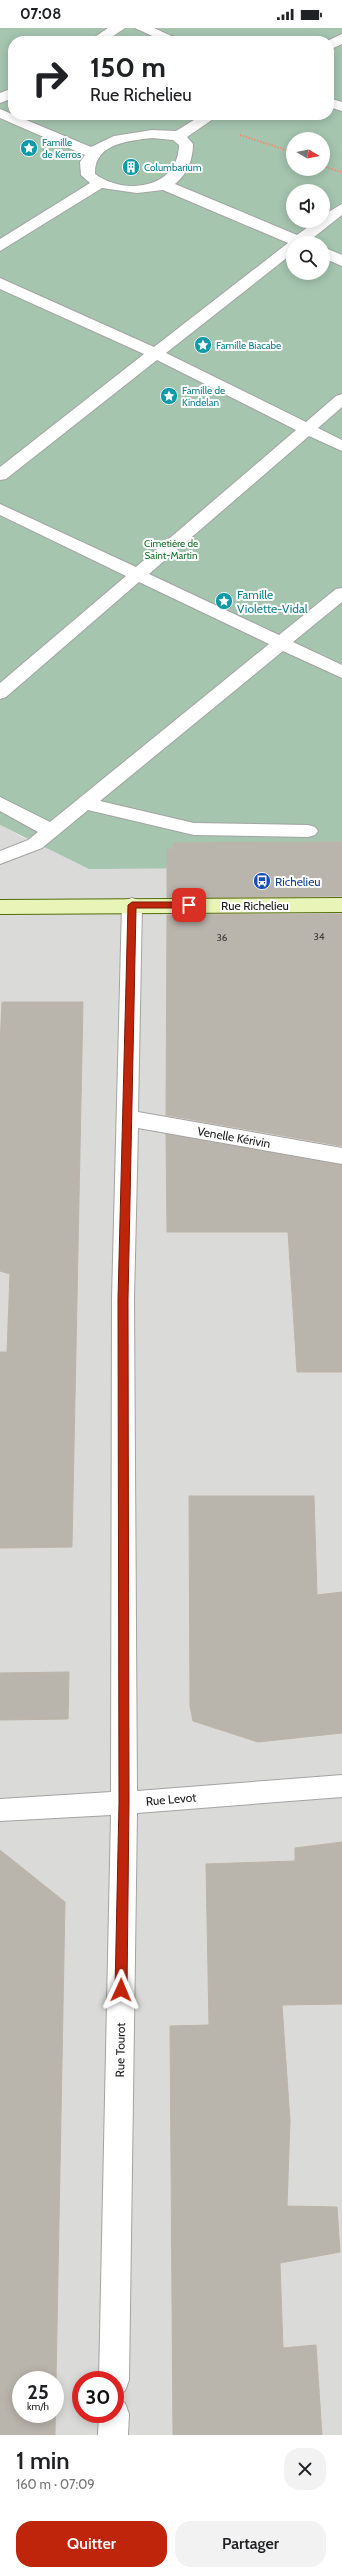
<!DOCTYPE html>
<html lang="fr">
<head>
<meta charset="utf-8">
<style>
  body { margin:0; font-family:Cabin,sans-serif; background:#f2f2f2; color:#202124; height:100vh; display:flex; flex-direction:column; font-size:15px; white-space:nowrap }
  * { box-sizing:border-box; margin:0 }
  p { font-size:13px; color:#757577 }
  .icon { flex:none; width:22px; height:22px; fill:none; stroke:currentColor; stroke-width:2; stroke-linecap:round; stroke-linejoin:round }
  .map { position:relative; height:2407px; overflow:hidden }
  .sheet { display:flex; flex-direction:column; background:#fff; flex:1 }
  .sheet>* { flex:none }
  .banner { position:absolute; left:8px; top:8px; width:326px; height:84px; border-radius:16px; box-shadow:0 2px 10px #0003; background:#fff; color:#202124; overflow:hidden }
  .needle { width:26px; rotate:100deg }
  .buttons { position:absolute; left:286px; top:104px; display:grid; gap:8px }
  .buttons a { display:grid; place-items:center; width:44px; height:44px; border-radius:50%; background:#fff; box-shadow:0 2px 10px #0003; font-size:20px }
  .speed { position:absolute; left:12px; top:2343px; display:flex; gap:8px; font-size:20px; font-weight:700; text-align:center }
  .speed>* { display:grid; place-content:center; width:52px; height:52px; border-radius:50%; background:#fff; box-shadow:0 2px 10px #0003; line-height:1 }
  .speed small { font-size:10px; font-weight:400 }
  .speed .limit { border:6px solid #d22; background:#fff; color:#111 }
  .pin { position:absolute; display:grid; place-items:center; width:34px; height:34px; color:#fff; margin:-17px; border-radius:8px; box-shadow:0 2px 6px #0006 }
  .me { position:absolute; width:44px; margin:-22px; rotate:1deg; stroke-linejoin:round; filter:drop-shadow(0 0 3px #0008) }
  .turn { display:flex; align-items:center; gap:14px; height:84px; padding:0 16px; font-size:18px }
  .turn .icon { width:52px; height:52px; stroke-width:2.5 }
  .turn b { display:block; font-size:28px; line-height:34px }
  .round { display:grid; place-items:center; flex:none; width:42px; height:42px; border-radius:16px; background:#f2f2f2 }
  .head { display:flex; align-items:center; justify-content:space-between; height:68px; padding:0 16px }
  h1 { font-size:24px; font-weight:600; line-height:30px }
  .cta { display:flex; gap:8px; margin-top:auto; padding:8px 16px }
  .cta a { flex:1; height:46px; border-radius:16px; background:#be250b; color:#fff; font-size:16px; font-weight:600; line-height:46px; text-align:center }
  .cta a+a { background:#f2f2f2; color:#202124 }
  .status { display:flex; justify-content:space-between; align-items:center; height:28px; padding:0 20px; background:#fff; direction:ltr }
  .status svg { height:11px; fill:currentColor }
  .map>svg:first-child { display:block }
  .residential { fill:#dadad9; fill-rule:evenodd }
  .cemetery { fill:#a5c5af; fill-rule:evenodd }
  .building { fill:#b9b4ac; stroke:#beb4a6; fill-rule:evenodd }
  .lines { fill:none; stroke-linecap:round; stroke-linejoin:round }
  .lane-casing { stroke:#a3a3a3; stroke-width:2 }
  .street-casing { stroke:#a3a3a3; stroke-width:2 }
  .secondary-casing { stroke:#536c0b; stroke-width:2 }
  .path { stroke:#f1906f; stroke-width:2; stroke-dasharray:1.5 1.5; stroke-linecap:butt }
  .lane { fill:#fff; fill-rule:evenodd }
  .street { fill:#fff; fill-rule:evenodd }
  .secondary { fill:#e9f5b8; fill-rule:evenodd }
  .route { fill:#be250b; stroke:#7c1807 }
  .labels { text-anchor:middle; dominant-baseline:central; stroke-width:4; stroke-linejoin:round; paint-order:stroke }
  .far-culture-label { font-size:10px; fill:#0d838f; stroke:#fff; text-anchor:start }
  .far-park-label { font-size:10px; fill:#117428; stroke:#fff }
  .number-label { font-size:10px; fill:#434240 }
  .culture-label { font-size:12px; fill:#0d838f; stroke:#fff; text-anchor:start }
  .transit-label { font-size:12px; fill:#164399; stroke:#fff; text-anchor:start }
  .street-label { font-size:12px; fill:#1c1c1c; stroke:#fff }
</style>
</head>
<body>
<div class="status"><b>07:08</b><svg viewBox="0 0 49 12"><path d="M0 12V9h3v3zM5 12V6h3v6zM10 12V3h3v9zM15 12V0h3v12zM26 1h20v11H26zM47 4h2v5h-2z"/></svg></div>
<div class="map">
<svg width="342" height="2407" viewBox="0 0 342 2407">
  <rect width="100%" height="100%" fill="#edebe3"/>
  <path class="residential" d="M 0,797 L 35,816 L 342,839 L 342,2407 L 0,2407 ZM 21,2352 L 55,2352 L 55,2386 L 21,2386 ZM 81,2352 L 115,2352 L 115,2386 L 81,2386 Z"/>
  <path class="cemetery" d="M 0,0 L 342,0 L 342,839 L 89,841 L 0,797 ZM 13,13 L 329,13 L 329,87 L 13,87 ZM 293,111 L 323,111 L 323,141 L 293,141 ZM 293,163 L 323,163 L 323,193 L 293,193 ZM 293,215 L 323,215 L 323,245 L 293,245 Z"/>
  <path class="building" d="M 342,814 L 342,868 L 167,870 L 167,821 L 173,821 L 173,815 Z
    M 342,886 L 342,1118 L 166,1087 L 167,887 Z
    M 2,974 L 83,974 L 72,1519 L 0,1520 L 0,1324 L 7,1324 L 10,1246 L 0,1243 L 0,1017 Z
    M 166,1106 L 342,1137 L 342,1344 L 297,1344 L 288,1204 L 167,1204 Z
    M 189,1468 L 314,1468 L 317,1567 L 342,1564 L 342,1705 L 258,1714 L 193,1693 L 190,1678 Z
    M 69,1644 L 68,1691 L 0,1692 L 0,1645 Z
    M 342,1814 L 342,1976 L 282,1977 L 290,2093 L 287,2178 L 337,2179 L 340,2224 L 280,2235 L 283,2320 L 316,2317 L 322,2407 L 173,2407 L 170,1998 L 209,1997 L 206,1836 L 295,1833 L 295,1820 Z
    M 0,1822 L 65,1874 L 55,2407 L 0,2407 ZM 21,2352 L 55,2352 L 55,2386 L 21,2386 Z"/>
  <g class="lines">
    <defs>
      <path id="lane" d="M 108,0 L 125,0 L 106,13 L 89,13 Z
        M 135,0 L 154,0 L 182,13 L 163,13 Z
        M 342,6 L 342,16 L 329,22 L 327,13 Z
        M 13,60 L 13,70 L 0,75 L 0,65 Z
        M 329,70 L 342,74 L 342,83 L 329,79 Z
        M 0,81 L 91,119 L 114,108 L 152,102 L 176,103 L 202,87 L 219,87 L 187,109 L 193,116 C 193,132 187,146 175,156 L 297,207 L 316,193 L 323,193 L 323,187 L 342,176 L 342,187 L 309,213 L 310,215 L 293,215 L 293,225 L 166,325 L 306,394 L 336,368 L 342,366 L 342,379 L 318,400 L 342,412 L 342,423 L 309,408 L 149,546 L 279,607 L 336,561 L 342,560 L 342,574 L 293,614 L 342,637 L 342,650 L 283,623 L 100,773 L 194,795 L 308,797 L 315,799 L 318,803 L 315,807 L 308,809 L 194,807 L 88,782 L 42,820 L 0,836 L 0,823 L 28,812 L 38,804 L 0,783 L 0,769 L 50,794 L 269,616 L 139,554 L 6,669 L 0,671 L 0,655 L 126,548 L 0,487 L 0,476 L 136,539 L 296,402 L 157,332 L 6,451 L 0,452 L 0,439 L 144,326 L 0,261 L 0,250 L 154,319 L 288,215 L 163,162 L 137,165 L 102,160 L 0,223 L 0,211 L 90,155 L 81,147 L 80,134 L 85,127 L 0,90 ZM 152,110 L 173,112 L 179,117 C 178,162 123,167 95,146 C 94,115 129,113 152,110 Z
        M 323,219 L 342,227 L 342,238 L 323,230 Z"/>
      <path id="street" d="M 132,870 L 139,872 L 142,877 L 138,1084 L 342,1120 L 342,1136 L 138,1100 L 134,1271 L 137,1763 L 342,1747 L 342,1769 L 137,1785 L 129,2352 L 125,2363 L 115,2367 L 115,2352 L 99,2352 L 111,1787 L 0,1793 L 0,1771 L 111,1764 L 112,1271 L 122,877 L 125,872 Z
        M 115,2371 L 125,2375 L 129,2386 L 128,2407 L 98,2407 L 99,2386 L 115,2386 Z"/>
      <path id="secondary" d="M 342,870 L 342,884 L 0,886 L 0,872 Z"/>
    </defs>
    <use href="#lane" class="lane-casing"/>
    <use href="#street" class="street-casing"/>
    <use href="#secondary" class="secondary-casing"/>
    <path class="path" d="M 240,107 L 286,122 L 293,118
      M 323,138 L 341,144"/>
    <use href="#lane" class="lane"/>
    <use href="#street" class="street"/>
    <use href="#secondary" class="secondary"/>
  </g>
  <path class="route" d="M 132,874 L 189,874 L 193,877 L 189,880 L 136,880 L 128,1271 L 129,1775 L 127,1962 L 121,1967 L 115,1962 L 119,1775 L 118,1271 L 128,877 Z"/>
  <defs>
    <symbol id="sight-disc" viewBox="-11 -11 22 22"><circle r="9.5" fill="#0f9aa8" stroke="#fff"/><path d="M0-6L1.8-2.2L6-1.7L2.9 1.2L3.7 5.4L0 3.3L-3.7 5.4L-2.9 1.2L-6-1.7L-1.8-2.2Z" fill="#fff"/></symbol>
    <symbol id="building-disc" viewBox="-11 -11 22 22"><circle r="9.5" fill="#0f9aa8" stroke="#fff"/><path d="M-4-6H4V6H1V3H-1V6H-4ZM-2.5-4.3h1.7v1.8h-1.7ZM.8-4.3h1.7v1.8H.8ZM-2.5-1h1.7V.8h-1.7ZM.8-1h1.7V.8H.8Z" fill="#fff"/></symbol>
    <symbol id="bus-disc" viewBox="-11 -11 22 22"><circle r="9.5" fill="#1a4fb4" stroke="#fff"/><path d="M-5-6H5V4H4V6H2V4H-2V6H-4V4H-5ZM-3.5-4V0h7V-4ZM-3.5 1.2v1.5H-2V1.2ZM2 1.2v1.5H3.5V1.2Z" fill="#fff"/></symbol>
  </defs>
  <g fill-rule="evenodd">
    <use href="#sight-disc" x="19" y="110" width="20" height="20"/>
    <use href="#building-disc" x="121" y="129" width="20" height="20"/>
    <use href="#sight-disc" x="193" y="307" width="20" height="20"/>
    <use href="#sight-disc" x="159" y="358" width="20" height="20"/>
    <use href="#sight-disc" x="214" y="563" width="20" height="20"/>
    <use href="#bus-disc" x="252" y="843" width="20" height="20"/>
  </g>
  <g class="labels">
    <g class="far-culture-label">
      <text x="42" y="114">Famille<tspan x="42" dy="12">de Kerros</tspan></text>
      <text x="144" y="139">Columbarium</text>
      <text x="216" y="317">Famille Biacabe</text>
      <text x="182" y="362">Famille de<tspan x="182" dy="12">Kindelan</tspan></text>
    </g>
    <g class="far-park-label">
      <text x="171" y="515">Cimetière de<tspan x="171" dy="12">Saint-Martin</tspan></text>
    </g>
    <g class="number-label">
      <text x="319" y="908">34</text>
      <text x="222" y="909">36</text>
    </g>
    <g class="culture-label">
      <text x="237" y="566">Famille<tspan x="237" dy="14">Violette-Vidal</tspan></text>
    </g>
    <g class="transit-label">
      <text x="275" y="853">Richelieu</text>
    </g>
    <g class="street-label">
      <text x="255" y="877">Rue Richelieu</text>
      <text transform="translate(234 1109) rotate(10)">Venelle Kérivin</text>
      <text transform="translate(171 1771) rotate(-5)">Rue Levot</text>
      <text transform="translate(120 2022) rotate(-89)">Rue Tourot</text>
    </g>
  </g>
</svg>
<div class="buttons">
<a><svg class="needle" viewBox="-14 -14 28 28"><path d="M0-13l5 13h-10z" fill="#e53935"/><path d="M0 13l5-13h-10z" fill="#757577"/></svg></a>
<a><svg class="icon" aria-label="sound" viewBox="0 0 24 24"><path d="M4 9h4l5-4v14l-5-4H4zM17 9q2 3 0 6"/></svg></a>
<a><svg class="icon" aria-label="search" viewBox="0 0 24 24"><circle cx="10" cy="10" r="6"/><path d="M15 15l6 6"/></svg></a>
</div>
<div class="speed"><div>25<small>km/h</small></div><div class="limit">30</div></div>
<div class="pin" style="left:189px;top:877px;background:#d93025"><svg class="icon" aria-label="arrive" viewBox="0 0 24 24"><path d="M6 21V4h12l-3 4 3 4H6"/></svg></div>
<svg class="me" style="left:121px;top:1962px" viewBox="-20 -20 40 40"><path d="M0-17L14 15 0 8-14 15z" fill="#be250b" stroke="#fff" stroke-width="4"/></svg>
<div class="banner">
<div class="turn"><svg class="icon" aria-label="right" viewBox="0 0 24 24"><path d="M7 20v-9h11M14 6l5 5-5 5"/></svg><div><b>150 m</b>Rue Richelieu</div></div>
</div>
</div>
<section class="sheet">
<div class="head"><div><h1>1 min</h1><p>160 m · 07:09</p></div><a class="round"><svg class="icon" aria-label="close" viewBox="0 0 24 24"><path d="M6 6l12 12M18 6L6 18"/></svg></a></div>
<div class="cta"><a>Quitter</a><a>Partager</a></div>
</section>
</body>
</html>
